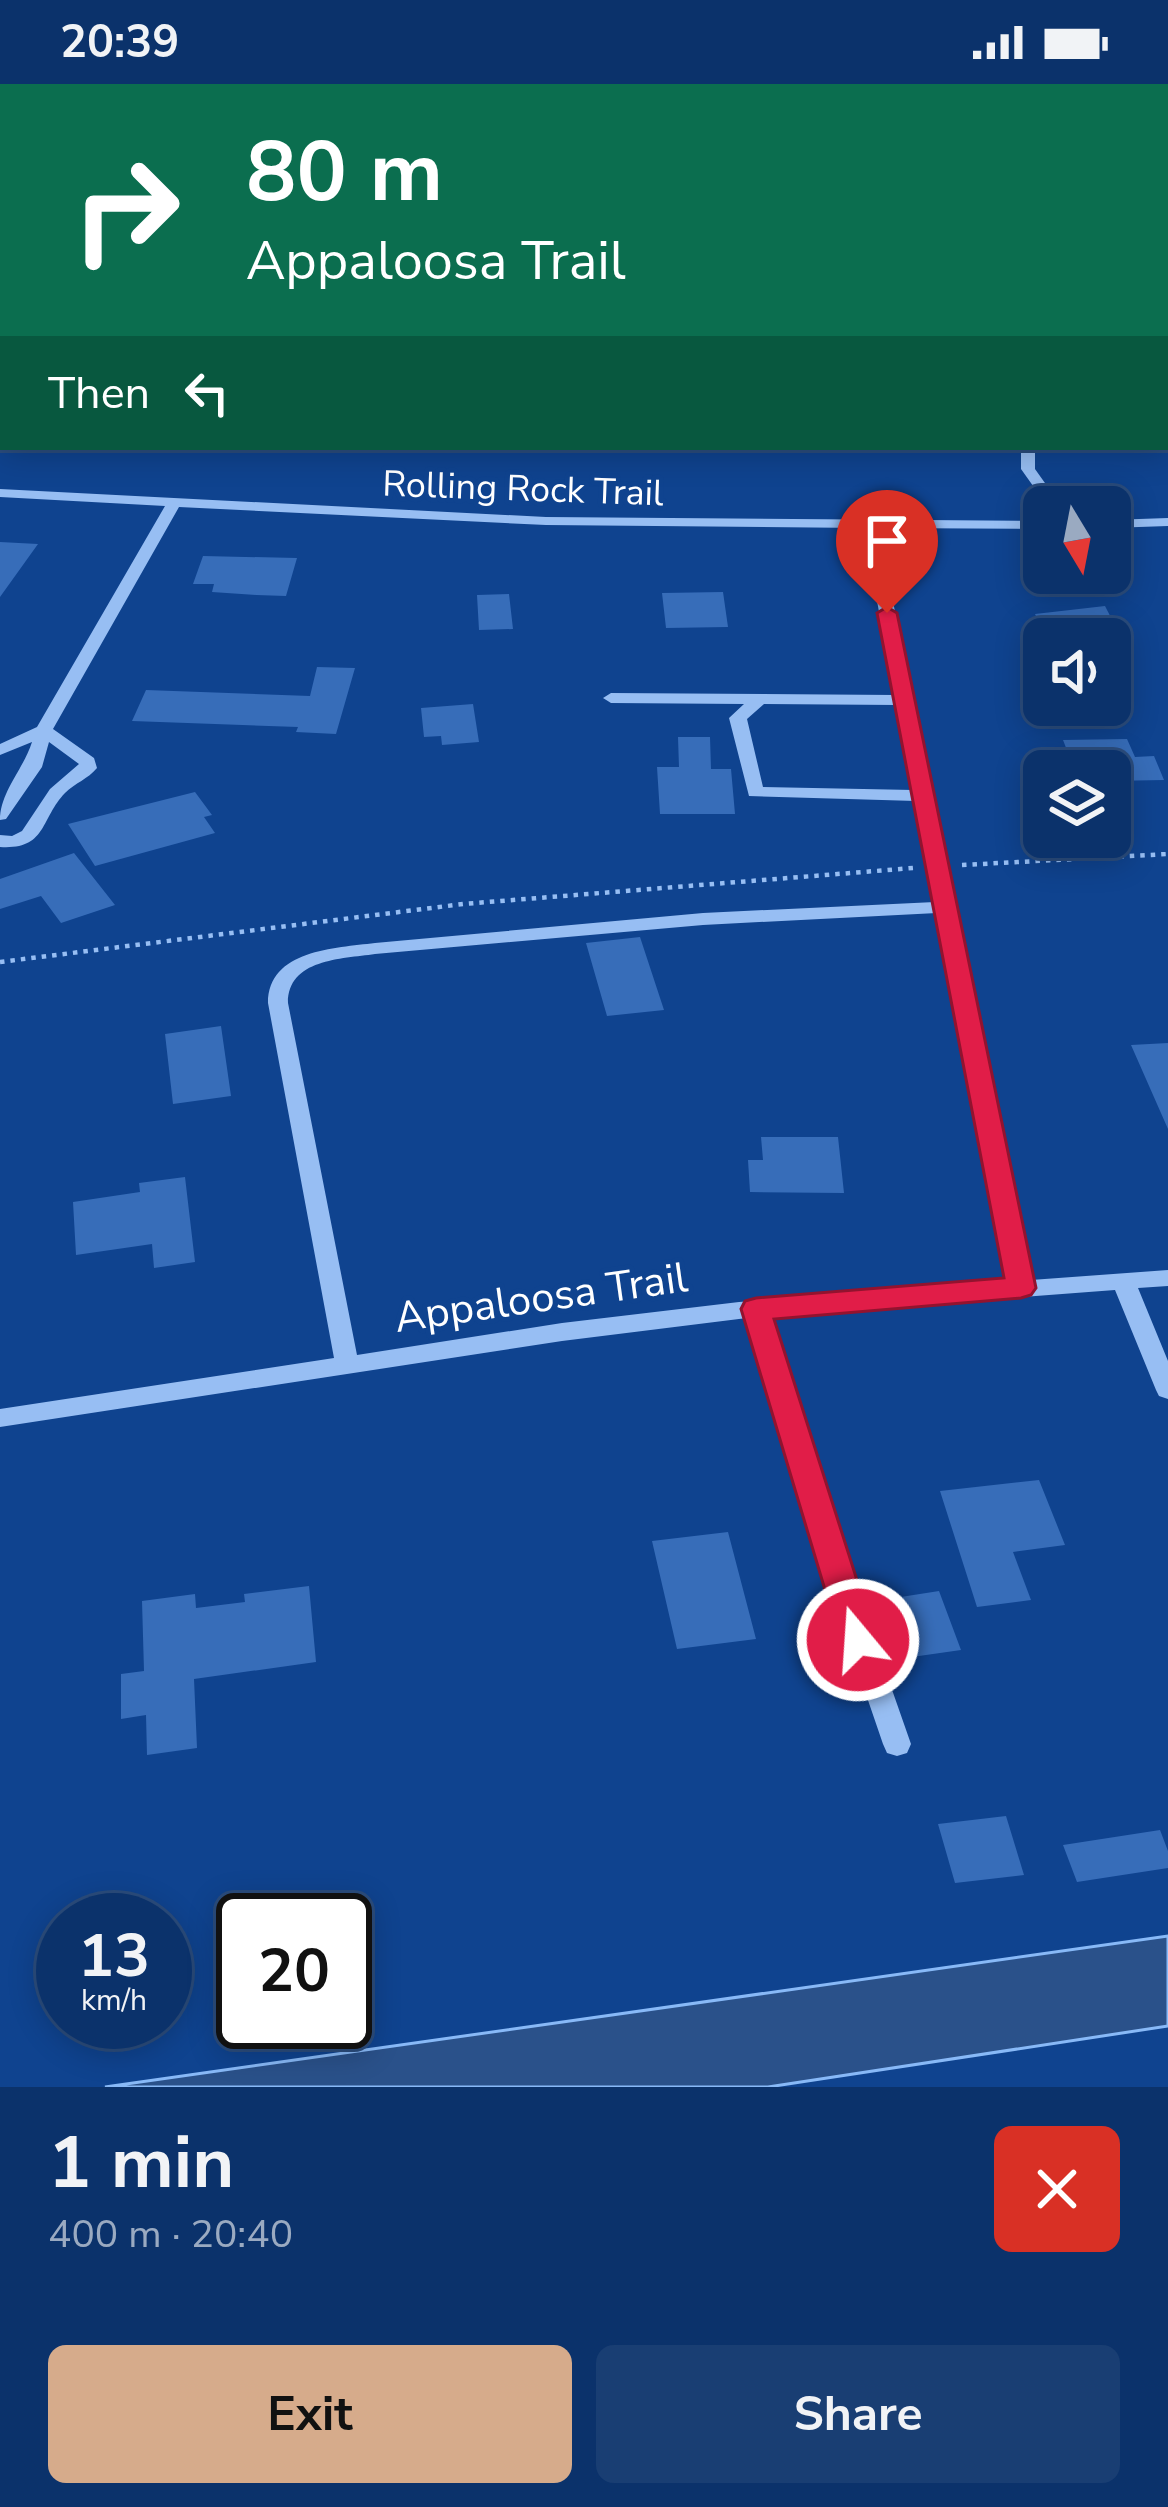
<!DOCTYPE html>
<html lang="en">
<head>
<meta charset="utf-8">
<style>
  body { margin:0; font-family:"Nunito Sans",sans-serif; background:#193e73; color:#f1f3f6; height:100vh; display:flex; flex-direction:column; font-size:45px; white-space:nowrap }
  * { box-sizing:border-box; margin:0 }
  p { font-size:39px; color:#9aaac1 }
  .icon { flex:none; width:66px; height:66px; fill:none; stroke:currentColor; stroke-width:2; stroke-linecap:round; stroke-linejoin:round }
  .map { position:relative; height:2003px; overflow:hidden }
  .panel { display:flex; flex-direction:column; background:#0b326b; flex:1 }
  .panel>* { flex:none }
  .guide { position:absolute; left:0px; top:0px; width:1170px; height:366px; box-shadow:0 6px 30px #0003,0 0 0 3px #2b4d7e; background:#0b6e4f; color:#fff; overflow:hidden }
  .needle { width:78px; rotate:170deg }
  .fabs { position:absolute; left:1023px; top:402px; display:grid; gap:24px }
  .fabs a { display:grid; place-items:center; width:108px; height:108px; border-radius:18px; background:#0b326b; box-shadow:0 6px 30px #0003,0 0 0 3px #2b4d7e; font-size:60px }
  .speed { position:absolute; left:36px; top:1809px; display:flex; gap:24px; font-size:60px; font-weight:700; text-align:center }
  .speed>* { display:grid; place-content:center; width:156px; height:156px; border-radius:50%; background:#0b326b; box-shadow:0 6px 30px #0003,0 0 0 3px #2b4d7e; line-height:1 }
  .speed small { font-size:30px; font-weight:400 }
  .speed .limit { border:6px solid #111; border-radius:18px; background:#fff; color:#111 }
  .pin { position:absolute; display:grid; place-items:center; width:102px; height:102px; color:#fff; margin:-123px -51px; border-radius:50% 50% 50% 0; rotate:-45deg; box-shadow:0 0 12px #0007 }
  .pin .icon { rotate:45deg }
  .me { position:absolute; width:132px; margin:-66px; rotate:342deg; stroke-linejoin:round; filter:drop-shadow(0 0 9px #0008) }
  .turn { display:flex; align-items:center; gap:42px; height:252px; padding:0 48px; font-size:54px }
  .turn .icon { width:156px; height:156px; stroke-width:2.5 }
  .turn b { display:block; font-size:84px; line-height:102px }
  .then { display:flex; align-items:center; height:114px; padding:0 48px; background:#0003; gap:24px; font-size:45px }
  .round { display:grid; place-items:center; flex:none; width:126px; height:126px; border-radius:18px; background:#193e73 }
  .summary { display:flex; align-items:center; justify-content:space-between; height:204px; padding:0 48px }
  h1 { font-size:72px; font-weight:700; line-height:90px }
  .button { display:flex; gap:24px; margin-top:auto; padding:24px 48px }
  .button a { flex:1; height:138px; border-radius:18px; background:#d6ab8b; color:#111; font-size:48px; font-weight:700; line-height:138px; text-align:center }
  .button a+a { background:#193e73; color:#f1f3f6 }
  .status { display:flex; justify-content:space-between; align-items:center; height:84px; padding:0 60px; background:#0b326b; direction:ltr }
  .status svg { height:33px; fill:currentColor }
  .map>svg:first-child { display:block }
  .water { fill:#2a518a; stroke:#88b9f7; stroke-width:3 }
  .building { fill:#376db9 }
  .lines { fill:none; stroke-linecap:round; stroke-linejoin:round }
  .path-far1 { stroke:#97bef3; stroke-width:3; stroke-dasharray:3 4.5; stroke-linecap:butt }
  .path { stroke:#97bef3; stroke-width:4.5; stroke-dasharray:4.5 6; stroke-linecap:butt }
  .minor { fill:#97bef3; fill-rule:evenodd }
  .route { fill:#e11d48; stroke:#92132f; stroke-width:3 }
  .labels { text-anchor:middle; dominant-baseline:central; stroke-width:10; stroke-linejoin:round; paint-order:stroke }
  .far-street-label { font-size:36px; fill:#fff; stroke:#0f438f }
  .street-label { font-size:42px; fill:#fff; stroke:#0f438f }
</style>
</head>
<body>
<div class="status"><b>20:39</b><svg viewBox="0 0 49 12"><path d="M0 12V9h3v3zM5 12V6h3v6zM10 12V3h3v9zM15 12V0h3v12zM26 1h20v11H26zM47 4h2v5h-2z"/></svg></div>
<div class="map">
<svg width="1168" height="2003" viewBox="0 0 1168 2003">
  <rect width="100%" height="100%" fill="#0f438f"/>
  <path class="water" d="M 1168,1852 L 1168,1942 L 768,2003 L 105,2003 Z"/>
  <path class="building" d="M 0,458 L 38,460 L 0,513 Z
    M 203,472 L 297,474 L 286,512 L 256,511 L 212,508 L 214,500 L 193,500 Z
    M 723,508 L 728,543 L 666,544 L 662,509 Z
    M 509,510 L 513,545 L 479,546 L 477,511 Z
    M 1105,522 L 1122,555 L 1047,555 L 1035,530 Z
    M 317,583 L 355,584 L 336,650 L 296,648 L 298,643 L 132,637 L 146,606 L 310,612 Z
    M 473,620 L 479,658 L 442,661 L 441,652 L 424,653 L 421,624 Z
    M 678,653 L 710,653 L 711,685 L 731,685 L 735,730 L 660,730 L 657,683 L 679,683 Z
    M 1127,655 L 1135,673 L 1154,672 L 1164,696 L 1110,697 L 1110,687 L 1075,687 L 1063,656 Z
    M 195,708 L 212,731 L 204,733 L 215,749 L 95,782 L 68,740 Z
    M 74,769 L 115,821 L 61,839 L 41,812 L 0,825 L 0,795 Z
    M 640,853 L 664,926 L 607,932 L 586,859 Z
    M 221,942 L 231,1012 L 173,1020 L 165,950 Z
    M 1168,959 L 1168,1045 L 1131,961 Z
    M 761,1053 L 838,1053 L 844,1109 L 750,1108 L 748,1076 L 763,1076 Z
    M 185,1093 L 195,1178 L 154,1184 L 152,1160 L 76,1171 L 73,1118 L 140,1108 L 139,1099 Z
    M 1039,1396 L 1065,1461 L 1013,1468 L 1031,1516 L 977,1523 L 940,1407 Z
    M 728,1448 L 756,1555 L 677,1565 L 652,1457 Z
    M 309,1502 L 316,1578 L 194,1595 L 197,1664 L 147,1671 L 146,1631 L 121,1635 L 121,1590 L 144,1587 L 142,1517 L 195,1510 L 196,1524 L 245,1518 L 244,1510 Z
    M 939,1507 L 961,1566 L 905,1574 L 887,1534 L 894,1533 L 888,1515 Z
    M 1006,1732 L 1024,1791 L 955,1799 L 938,1740 Z
    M 1160,1746 L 1168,1767 L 1168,1784 L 1077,1798 L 1063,1761 Z"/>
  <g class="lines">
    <path class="path-far1" d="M 242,0 L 324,3"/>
    <path class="path" d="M 962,781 L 1168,770
      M 0,878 L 463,820 L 913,784"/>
    <path class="minor" d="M 555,0 L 677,0 L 682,3 L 560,3 Z
      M 945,0 L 1076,0 L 1071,3 L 940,3 Z
      M 0,106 L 3,106 L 3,112 L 0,112 Z
      M 1167,122 L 1168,122 L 1168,128 L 1167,128 Z
      M 1021,363 L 1035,363 L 1035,385 L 1062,423 L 1048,423 L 1021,385 Z
      M 0,405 L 546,433 L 1044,437 L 1044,445 L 878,444 L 1031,1196 L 1168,1186 L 1168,1202 L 1138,1204 L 1168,1277 L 1168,1315 L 1159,1312 L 1156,1306 L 1115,1206 L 770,1232 L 820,1400 L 911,1660 L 907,1669 L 897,1672 L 887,1669 L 883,1660 L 794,1400 L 747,1234 L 562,1257 L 0,1343 L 0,1325 L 334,1274 L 268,919 C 268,866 335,864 375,859 L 703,829 L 935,818 L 916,717 L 749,712 L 729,634 L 744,620 L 611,619 L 603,614 L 611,609 L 895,611 L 863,444 L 546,441 L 179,423 L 53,645 L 94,674 L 97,684 C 88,695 75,699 65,709 C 40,735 47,766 0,763 L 0,751 L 12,752 L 22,747 L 50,705 L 79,680 L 49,658 L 42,683 L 6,735 L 0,736 C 0,708 23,686 32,658 L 0,671 L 0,660 L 37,643 L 165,422 L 0,413 ZM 764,620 L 897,621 L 913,706 L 763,703 L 747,635 ZM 937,829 L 1008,1198 L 739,1218 L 562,1239 L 357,1271 L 288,919 C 288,875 341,875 375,870 L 703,841 Z
      M 1168,434 L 1168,442 L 1110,444 L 1110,436 Z"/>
  </g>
  <path class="route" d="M 887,523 L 897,529 L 1036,1204 L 1031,1211 L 1021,1214 L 774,1235 L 876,1556 L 870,1566 L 858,1570 L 846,1566 L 840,1556 L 741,1225 L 745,1217 L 756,1214 L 1004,1194 L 877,529 Z"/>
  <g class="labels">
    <g class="far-street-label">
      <text transform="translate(523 405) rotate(2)">Rolling Rock Trail</text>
    </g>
    <g class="street-label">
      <text transform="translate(541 1214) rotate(-8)">Appaloosa Trail</text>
    </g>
  </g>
</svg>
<div class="fabs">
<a><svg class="needle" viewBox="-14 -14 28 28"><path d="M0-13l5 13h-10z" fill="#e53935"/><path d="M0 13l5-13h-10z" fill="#9aaac1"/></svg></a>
<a><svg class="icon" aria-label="sound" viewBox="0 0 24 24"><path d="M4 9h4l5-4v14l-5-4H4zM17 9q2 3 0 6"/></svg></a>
<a><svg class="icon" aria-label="layers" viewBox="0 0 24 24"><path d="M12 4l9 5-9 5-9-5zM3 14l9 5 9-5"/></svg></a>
</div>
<div class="speed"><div>13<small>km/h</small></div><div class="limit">20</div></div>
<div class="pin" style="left:887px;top:529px;background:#d93025"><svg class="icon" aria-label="arrive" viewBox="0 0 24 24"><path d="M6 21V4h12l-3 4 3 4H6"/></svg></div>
<svg class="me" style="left:858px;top:1556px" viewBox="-20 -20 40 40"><circle r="17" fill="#e11d48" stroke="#fff" stroke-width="3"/><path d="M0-11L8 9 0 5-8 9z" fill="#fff"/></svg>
<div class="guide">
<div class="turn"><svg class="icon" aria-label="right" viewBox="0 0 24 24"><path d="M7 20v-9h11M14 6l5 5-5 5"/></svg><div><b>80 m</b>Appaloosa Trail</div></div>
<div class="then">Then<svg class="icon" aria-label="left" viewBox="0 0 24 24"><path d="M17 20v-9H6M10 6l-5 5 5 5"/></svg></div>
</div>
</div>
<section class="panel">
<div class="summary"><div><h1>1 min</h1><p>400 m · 20:40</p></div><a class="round" style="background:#d93025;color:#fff"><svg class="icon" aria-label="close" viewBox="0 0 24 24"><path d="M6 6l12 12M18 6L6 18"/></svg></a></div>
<div class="button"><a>Exit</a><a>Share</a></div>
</section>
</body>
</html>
